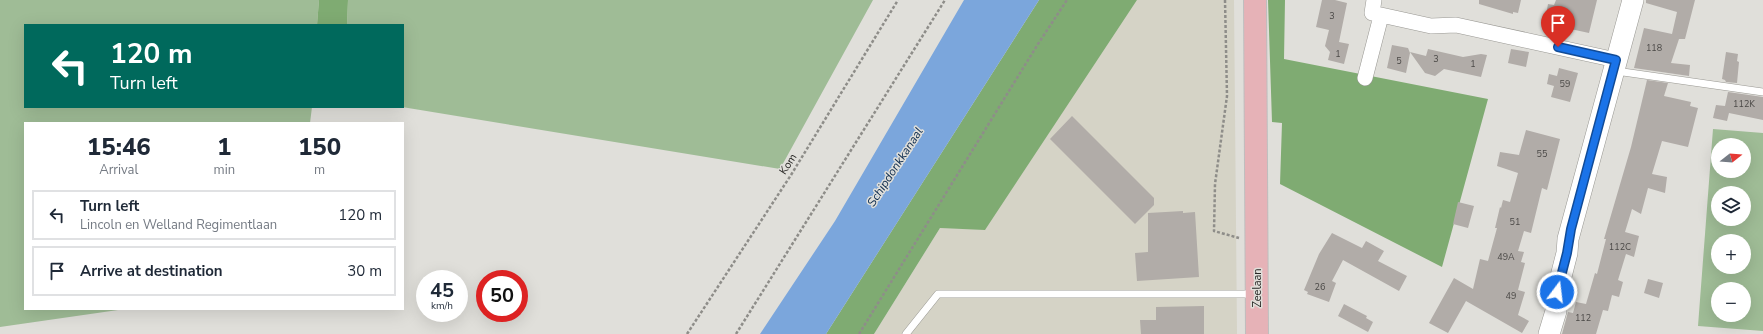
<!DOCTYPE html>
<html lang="en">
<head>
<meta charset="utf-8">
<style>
  body { margin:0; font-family:"Nunito Sans",sans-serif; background:#f6f6f7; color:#1f2937; height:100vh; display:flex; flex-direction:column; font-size:15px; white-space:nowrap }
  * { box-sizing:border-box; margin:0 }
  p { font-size:13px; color:#747a83 }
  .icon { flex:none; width:22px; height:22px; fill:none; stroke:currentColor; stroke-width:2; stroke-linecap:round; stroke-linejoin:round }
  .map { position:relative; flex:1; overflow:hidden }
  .drawer { position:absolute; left:24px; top:122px; width:380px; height:188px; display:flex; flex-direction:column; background:#fff; border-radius:0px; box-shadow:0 4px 16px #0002 }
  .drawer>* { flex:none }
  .hud { position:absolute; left:24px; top:24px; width:380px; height:84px; border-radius:0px; box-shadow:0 4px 16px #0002; background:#00695c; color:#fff; overflow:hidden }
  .needle { width:26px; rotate:73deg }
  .fabs { position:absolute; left:1711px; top:138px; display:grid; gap:8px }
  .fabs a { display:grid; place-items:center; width:40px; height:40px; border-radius:50%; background:#fff; box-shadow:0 4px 16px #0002; font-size:20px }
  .speed { position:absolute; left:416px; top:270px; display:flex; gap:8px; font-size:20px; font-weight:700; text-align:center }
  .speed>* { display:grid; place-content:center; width:52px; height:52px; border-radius:50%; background:#fff; box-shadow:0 4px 16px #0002; line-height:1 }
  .speed small { font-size:10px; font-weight:400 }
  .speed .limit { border:6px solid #d22; background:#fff; color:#111 }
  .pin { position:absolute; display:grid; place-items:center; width:34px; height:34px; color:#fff; margin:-41px -17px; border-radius:50% 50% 50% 0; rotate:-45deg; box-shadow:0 0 4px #0007 }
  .pin .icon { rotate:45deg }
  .me { position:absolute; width:44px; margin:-22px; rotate:15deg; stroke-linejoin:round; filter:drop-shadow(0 0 3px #0008) }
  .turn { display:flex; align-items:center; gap:14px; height:84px; padding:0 20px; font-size:18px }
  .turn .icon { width:52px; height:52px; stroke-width:2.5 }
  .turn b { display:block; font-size:28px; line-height:34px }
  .eta { display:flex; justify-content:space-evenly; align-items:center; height:68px; text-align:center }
  .eta b { font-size:24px; font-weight:800; line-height:28px }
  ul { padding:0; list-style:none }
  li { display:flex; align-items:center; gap:12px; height:50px; margin:0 8px 6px; padding:0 12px; border:2px solid #e0e1e3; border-radius:0px }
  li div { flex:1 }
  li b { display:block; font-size:15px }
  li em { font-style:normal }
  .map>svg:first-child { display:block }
  .built { fill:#d5d3c6 }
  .green { fill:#9fbc96; fill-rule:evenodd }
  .forest { fill:#7fab72 }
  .water { fill:#7ba6dc }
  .building { fill:#b1aca8 }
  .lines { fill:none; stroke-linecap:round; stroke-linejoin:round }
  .service-casing { stroke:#999893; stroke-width:8 }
  .minor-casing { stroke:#999893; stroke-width:16 }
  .secondary-casing { stroke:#999893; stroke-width:22 }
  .primary-casing { stroke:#bebebe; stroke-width:24 }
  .path { stroke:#8e8d89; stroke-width:2.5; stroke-dasharray:3 2; stroke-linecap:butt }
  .service { stroke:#fff; stroke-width:7 }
  .minor { stroke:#fff; stroke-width:15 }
  .secondary { stroke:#fff; stroke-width:21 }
  .primary { stroke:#e6b2b7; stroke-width:22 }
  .route-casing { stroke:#114b97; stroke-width:10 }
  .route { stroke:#1a73e8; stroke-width:7 }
  .labels { text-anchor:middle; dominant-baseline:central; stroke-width:3; stroke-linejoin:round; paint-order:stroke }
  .number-label { font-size:9px; fill:#4a4846 }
  .street-label { font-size:11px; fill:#282725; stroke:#e0dfda }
  .water-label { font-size:12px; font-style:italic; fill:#0b2a4d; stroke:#e0dfda }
</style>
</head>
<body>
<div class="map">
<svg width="1763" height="334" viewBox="0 0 1763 334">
  <rect width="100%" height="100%" fill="#e0dfda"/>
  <path class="built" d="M 1137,0 L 1234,0 L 1237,334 L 874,334 L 940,228 L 985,229 Z"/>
  <path class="green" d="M 0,0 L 319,0 L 317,25 L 25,25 L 25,107 L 312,107 L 310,123 L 25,123 L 25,309 L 125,309 L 0,327 Z
    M 348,0 L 873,0 L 780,169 L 402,107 L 403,25 L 347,25 Z
    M 1713,129 L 1763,133 L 1763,331 L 1698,326 ZM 1718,145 L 1744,145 L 1744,171 L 1718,171 ZM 1718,193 L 1744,193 L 1744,219 L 1718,219 ZM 1718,241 L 1744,241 L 1744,267 L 1718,267 ZM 1718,289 L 1744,289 L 1744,315 L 1718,315 Z"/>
  <path class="forest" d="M 319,0 L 348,0 L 347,25 L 317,25 Z
    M 1039,0 L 1137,0 L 985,230 L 940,228 L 874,334 L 826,334 Z
    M 1268,0 L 1285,0 L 1284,59 L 1488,99 L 1442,267 L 1280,184 L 1282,123 L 1272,122 Z"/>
  <path class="water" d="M 964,0 L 1039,0 L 826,334 L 760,334 L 835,221 Z"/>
  <path class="building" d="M 1322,0 L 1335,0 L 1347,3 L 1339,42 L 1349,44 L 1344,64 L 1328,60 L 1330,52 L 1325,46 L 1329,30 L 1316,27 Z
    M 1479,0 L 1521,0 L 1518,13 L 1513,12 L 1513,14 L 1479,4 Z
    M 1556,0 L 1597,0 L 1589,33 L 1566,28 L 1564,38 L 1549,35 L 1552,17 L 1546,15 L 1548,4 L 1554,5 Z
    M 1646,0 L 1695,0 L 1685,39 L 1679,39 L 1671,63 L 1690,65 L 1689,76 L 1634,68 L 1644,28 L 1672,34 L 1677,12 L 1646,3 Z
    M 1392,45 L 1408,48 L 1410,53 L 1406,73 L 1387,68 Z
    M 1428,49 L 1463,57 L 1481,54 L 1487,55 L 1481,77 L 1444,69 L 1435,76 L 1425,73 L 1410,52 L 1426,56 Z
    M 1511,49 L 1529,52 L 1526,67 L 1508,63 Z
    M 1726,52 L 1738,54 L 1737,61 L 1739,62 L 1737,83 L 1726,82 L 1725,80 L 1722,79 Z
    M 1559,68 L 1578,73 L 1570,102 L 1551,97 L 1554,86 L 1547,84 L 1549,74 L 1557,76 Z
    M 1647,80 L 1668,83 L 1664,96 L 1691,102 L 1690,106 L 1698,108 L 1688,147 L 1662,141 L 1652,174 L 1667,177 L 1665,193 L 1648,188 L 1641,214 L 1632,209 L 1625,232 L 1639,236 L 1634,257 L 1626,254 L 1618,280 L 1623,282 L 1619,297 L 1612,295 L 1608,311 L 1603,310 L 1596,334 L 1562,334 L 1568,312 L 1573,313 L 1576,302 L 1586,304 L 1595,273 L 1597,274 L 1606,239 L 1604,239 L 1631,147 Z
    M 1728,92 L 1763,97 L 1763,120 L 1729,113 L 1727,121 L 1713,118 L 1716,105 L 1725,106 Z
    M 1072,116 L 1154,198 L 1154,205 L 1135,224 L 1050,139 Z
    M 1526,130 L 1560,139 L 1547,190 L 1542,188 L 1531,233 L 1524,231 L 1518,251 L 1524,252 L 1521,262 L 1525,263 L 1518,290 L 1525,292 L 1518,315 L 1529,321 L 1522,333 L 1466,301 L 1448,333 L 1429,323 L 1454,278 L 1473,289 L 1480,259 L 1488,261 L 1497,228 L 1495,228 L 1500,207 L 1501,208 L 1503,200 L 1510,202 L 1518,173 L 1497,166 L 1500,152 L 1519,155 Z
    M 1458,202 L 1474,206 L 1468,228 L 1453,224 Z
    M 1183,211 L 1183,213 L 1195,212 L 1199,277 L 1137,281 L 1135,253 L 1148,252 L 1148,213 Z
    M 1332,233 L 1362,248 L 1366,241 L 1384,251 L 1378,261 L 1407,276 L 1399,291 L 1343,260 L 1332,281 L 1336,283 L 1329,302 L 1307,294 L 1308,292 L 1304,290 L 1319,254 Z
    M 1648,279 L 1663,283 L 1659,298 L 1644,293 Z
    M 1344,304 L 1367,316 L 1366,318 L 1373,322 L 1368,332 L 1338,316 Z
    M 1204,306 L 1204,334 L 1141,334 L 1140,320 L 1156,320 L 1156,307 Z"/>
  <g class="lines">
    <defs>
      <path id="service" d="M 1616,71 L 1763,92
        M 906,334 L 938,294 L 1254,294"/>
      <path id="minor" d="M 1374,0 L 1372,13 L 1431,26 L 1456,25 L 1616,60
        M 1365,78 L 1381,16"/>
      <path id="secondary" d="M 1549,334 L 1556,311 L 1557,292 L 1567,253 L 1568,239 L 1633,0"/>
      <path id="primary" d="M 1255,0 L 1257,334"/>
    </defs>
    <use href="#service" class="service-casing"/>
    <use href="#minor" class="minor-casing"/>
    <use href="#secondary" class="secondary-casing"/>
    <use href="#primary" class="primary-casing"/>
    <path class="path" d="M 1225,0 L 1227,96 L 1215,184 L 1214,231 L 1239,238
      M 687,334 L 791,175 L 898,0
      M 736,334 L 945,0
      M 859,334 L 1038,44 L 1067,0"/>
    <use href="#service" class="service"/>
    <use href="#minor" class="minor"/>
    <use href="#secondary" class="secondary"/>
    <use href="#primary" class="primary"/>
  </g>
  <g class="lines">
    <defs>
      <path id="route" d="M 1557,292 L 1567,253 L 1571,229 L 1616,60 L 1558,47"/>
    </defs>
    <use href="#route" class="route-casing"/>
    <use href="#route" class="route"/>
  </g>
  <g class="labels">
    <g class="number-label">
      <text x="1332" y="16">3</text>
      <text x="1654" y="48">118</text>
      <text x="1338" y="54">1</text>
      <text x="1436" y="59">3</text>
      <text x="1399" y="61">5</text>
      <text x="1473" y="64">1</text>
      <text x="1565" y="84">59</text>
      <text x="1744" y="104">112K</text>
      <text x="1542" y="154">55</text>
      <text x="1515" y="222">51</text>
      <text x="1620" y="247">112C</text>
      <text x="1506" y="257">49A</text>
      <text x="1320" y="287">26</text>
      <text x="1511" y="296">49</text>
      <text x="1583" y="318">112</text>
    </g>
    <g class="street-label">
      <text transform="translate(788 164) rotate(-58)">Kom</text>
      <text transform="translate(1257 288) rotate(-90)">Zeelaan</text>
    </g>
    <g class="water-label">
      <text transform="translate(895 167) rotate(-57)">Schipdonkkanaal</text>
    </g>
  </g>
</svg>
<div class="fabs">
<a><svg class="needle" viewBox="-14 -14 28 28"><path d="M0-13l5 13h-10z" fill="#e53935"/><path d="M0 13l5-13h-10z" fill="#747a83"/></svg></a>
<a><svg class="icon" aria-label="layers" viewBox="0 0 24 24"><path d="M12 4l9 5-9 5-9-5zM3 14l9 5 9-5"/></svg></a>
<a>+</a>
<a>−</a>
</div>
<div class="speed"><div>45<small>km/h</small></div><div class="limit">50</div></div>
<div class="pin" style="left:1558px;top:47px;background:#d93025"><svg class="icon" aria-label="arrive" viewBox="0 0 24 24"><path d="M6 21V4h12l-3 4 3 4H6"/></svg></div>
<svg class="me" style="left:1557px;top:292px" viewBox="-20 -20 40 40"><circle r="17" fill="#1a73e8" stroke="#fff" stroke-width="3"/><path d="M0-11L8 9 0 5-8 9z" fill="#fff"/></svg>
<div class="hud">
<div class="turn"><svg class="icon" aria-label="left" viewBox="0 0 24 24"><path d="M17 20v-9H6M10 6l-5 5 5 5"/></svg><div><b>120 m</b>Turn left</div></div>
</div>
<section class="drawer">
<div class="eta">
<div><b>15:46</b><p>Arrival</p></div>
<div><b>1</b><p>min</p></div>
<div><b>150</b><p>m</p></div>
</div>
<ul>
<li><svg class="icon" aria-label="left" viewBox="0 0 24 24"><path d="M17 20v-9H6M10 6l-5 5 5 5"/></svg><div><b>Turn left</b><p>Lincoln en Welland Regimentlaan</p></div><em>120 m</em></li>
<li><svg class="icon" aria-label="arrive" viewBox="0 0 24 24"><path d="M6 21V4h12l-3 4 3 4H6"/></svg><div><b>Arrive at destination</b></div><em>30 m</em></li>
</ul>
</section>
</div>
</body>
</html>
